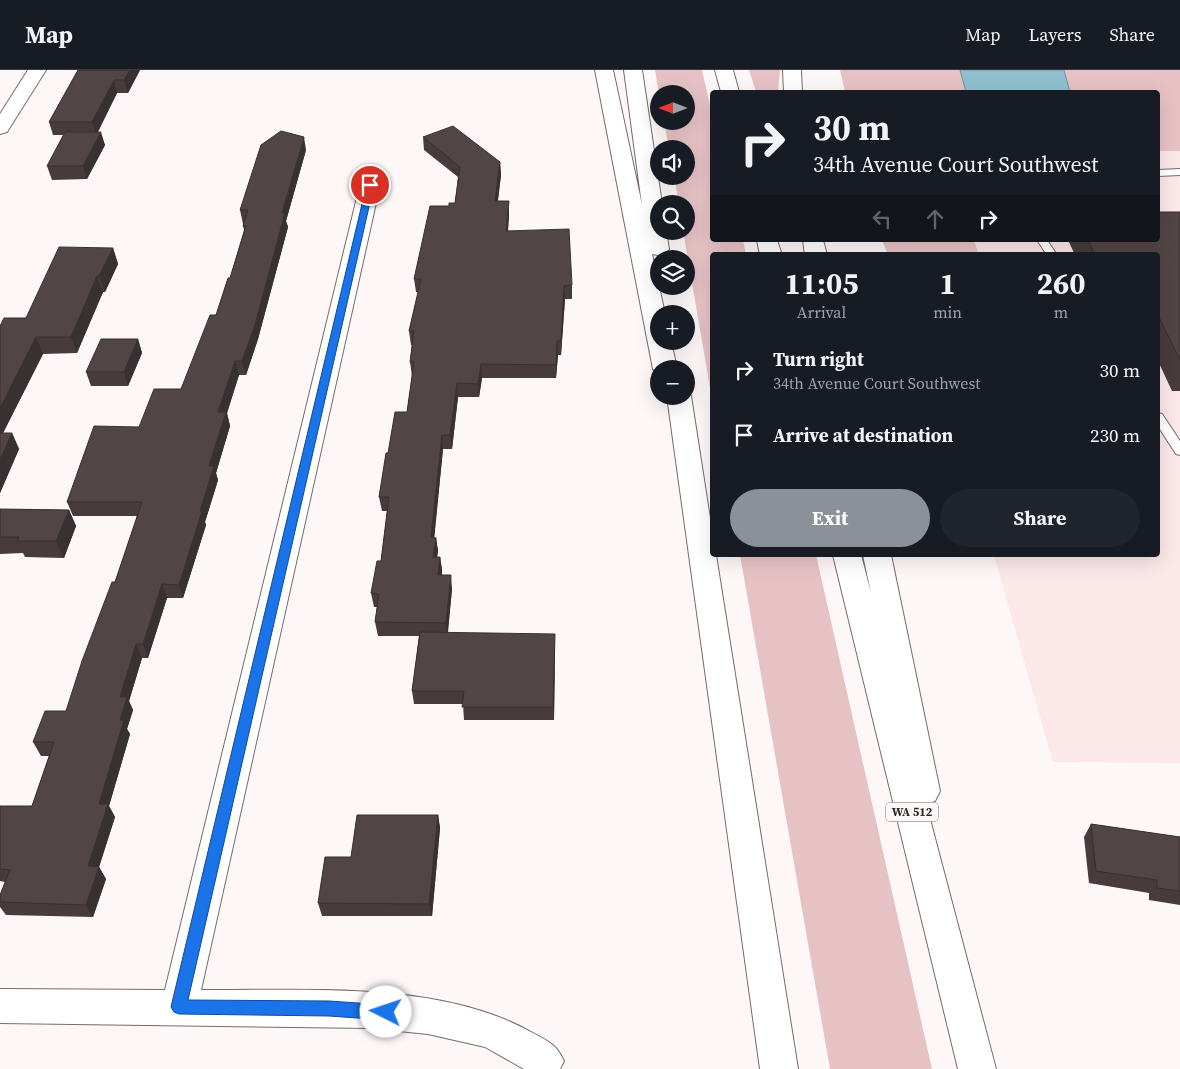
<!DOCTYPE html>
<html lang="en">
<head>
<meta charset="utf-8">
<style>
  body { margin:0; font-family:"Source Serif 4",serif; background:#20242c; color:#f1f3f6; height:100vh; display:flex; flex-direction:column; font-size:19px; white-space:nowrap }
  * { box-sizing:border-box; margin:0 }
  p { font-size:16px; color:#9ea1a6 }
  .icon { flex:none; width:28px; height:28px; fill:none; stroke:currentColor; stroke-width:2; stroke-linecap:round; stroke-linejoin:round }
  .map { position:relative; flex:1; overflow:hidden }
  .sheet { position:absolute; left:710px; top:182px; width:450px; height:305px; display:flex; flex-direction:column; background:#171b24; border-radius:5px; box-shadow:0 5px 20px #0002 }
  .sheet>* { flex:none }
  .top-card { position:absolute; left:710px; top:20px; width:450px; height:152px; border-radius:5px; box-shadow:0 5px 20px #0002; background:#171b24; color:#f1f3f6; overflow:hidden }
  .needle { width:32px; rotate:270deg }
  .buttons { position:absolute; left:650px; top:15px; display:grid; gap:10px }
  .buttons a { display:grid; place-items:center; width:45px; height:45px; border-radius:50%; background:#171b24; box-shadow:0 5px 20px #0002; font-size:25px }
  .pin { position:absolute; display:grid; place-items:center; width:42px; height:42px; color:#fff; margin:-21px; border:2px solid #fff; border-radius:50%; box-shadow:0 1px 5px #0007 }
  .me { position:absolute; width:55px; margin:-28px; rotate:274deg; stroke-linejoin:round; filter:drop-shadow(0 0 4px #0008) }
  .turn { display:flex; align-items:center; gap:18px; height:105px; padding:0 20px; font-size:22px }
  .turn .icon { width:65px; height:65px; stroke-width:2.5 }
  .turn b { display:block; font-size:35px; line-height:42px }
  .lanes { display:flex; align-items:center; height:48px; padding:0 20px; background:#0003; justify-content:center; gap:25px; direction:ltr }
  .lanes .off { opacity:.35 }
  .eta { display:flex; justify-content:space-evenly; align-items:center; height:85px; text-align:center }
  .eta b { font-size:30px; font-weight:700; line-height:35px }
  .button { display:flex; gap:10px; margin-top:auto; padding:10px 20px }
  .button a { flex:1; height:58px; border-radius:30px; background:#8c9099; color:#fff; font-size:20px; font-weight:700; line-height:58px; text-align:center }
  .button a+a { background:#20242c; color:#f1f3f6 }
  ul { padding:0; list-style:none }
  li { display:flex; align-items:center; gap:15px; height:65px; padding:0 20px }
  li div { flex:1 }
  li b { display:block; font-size:19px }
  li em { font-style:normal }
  header { display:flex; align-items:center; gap:30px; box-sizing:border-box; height:70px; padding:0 25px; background:#171b24; border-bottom:1px solid #363941 }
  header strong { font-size:24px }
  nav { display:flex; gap:28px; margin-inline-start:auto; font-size:18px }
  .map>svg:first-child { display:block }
  .built { fill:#fce7e9 }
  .green { fill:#e6c2c5 }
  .water { fill:#90c0cf; stroke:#72929d }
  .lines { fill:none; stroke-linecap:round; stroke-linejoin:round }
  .lane-casing { stroke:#796a6c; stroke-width:2 }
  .street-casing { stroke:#796a6c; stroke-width:2 }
  .highway-casing { stroke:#796a6c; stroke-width:2 }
  .lane { fill:#fff; fill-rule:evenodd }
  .street { fill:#fff; fill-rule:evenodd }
  .highway { fill:#fff; fill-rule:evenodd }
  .wall { fill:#473b3c }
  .shaded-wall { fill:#393031 }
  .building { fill:#524546; stroke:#393031 }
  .route { fill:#1a73e8; stroke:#114b97 }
  .labels { text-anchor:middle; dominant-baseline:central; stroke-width:5; stroke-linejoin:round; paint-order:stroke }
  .shield { fill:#fef7f8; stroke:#6c6566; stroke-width:1 }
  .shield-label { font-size:12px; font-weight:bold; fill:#2d2728 }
</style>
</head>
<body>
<header>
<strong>Map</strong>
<nav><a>Map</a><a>Layers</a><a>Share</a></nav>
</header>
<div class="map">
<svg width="1180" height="999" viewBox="0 0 1180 999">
  <rect width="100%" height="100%" fill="#fef7f8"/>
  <path class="built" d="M 1158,81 L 1180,81 L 1180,693 L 1053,692 L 994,485 L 1158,485 L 1158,185 L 979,185 L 974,170 L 1158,170 Z"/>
  <path class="green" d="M 655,0 L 702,0 L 712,44 L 712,170 L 743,170 L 746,185 L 712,185 L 712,329 L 683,161 L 686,161 L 686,134 L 679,134 L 674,106 L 686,106 L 686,79 L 669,79 L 664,51 L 686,51 L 686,24 L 659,24 Z
    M 749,0 L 780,0 L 778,22 L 756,22 Z
    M 840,0 L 1180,0 L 1180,81 L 1158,81 L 1158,22 L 845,22 Z
    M 882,170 L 974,170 L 979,185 L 888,185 Z
    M 740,485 L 816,485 L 932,999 L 830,999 Z"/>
  <path class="water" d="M 960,0 L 1064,0 L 1070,22 L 966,22 Z"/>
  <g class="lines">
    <defs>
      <path id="lane" d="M 1180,99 L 1180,105 L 1158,106 L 1158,100 Z
        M 1037,170 L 1047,170 L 1057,185 L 1047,185 Z
        M 1158,343 L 1162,344 L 1180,371 L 1180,385 L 1176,384 L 1158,356 Z"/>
      <path id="street" d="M 28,0 L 46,0 L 7,62 L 0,64 L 0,44 Z
        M 370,109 L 377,111 L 380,115 L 201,920 C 304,921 439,910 531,962 C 547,971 556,973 564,991 L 560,999 L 524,999 L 485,977 L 428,964 L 369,958 L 0,953 L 0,919 L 165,920 L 360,115 L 363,111 Z"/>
      <path id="highway" d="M 595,0 L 613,0 L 642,135 L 624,0 L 642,0 L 662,134 L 659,134 L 659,161 L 666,161 L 669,179 L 665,183 L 658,185 L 652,184 L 665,244 L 659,244 L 659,271 L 671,271 L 677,299 L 659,299 L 659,305 L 653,299 Z
        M 715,0 L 733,0 L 739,22 L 721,22 Z
        M 783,0 L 801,0 L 802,22 L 784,22 Z
        M 757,170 L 777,170 L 782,185 L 760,185 Z
        M 803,170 L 823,170 L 827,185 L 805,185 Z
        M 686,320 L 691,326 L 712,461 L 712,485 L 716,485 L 798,999 L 760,999 L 667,326 L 686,326 Z
        M 833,485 L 861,485 L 871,523 L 863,485 L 891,485 L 940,721 L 935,731 L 926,734 L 996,999 L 958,999 Z"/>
    </defs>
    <use href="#lane" class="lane-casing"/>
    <use href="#street" class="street-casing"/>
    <use href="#highway" class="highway-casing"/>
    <use href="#lane" class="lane"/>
    <use href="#street" class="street"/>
    <use href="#highway" class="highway"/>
  </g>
  <path class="wall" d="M 78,0 L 140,0 L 128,23 L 117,23 L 98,62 L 105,75 L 87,109 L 52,110 L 47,96 L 64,65 L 53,65 L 49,52 Z
    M 423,67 L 500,92 L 501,105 L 498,131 L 509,131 L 509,144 L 508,161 L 572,215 L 572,229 L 565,229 L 561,285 L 558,285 L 556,308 L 482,308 L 479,327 L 458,327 L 452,379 L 443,379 L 434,467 L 436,468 L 438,481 L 437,487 L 440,487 L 442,500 L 442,505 L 452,519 L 448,563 L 555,577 L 554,650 L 464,650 L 463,634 L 414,634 L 412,621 L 419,566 L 378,566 L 375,552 L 377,537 L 374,537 L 371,523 L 381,491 L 387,441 L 382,441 L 379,427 L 388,383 L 407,342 L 412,306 L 410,292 L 412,275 L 411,275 L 409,261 L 418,222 L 416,222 L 414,209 L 449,136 L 455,133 L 458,107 L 424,80 Z
    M 306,80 L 286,151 L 288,157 L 258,269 L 246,305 L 239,305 L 227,343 L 230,356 L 216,403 L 218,410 L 205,452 L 206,455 L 183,528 L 167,528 L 148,588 L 142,588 L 129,631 L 133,640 L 127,659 L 130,664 L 109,736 L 115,747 L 99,797 L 106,809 L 93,847 L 6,845 L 0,837 L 0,825 L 5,812 L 0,811 L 0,736 L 32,736 L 49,686 L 41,686 L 33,672 L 66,641 L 115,512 L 137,446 L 73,446 L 67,432 L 139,357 L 181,319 L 216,245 L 230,208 L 244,160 L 243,156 L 244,154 L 243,154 L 240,140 Z
    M 1180,142 L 1180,321 L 1172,321 L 1158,291 L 1158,185 L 1075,185 L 1068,170 L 1158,170 Z
    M 113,178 L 118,194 L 105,222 L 103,222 L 77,283 L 43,284 L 3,363 L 12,363 L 19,379 L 0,423 L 0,256 L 26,248 Z
    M 138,269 L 142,283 L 128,316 L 91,316 L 86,302 Z
    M 0,439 L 69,440 L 76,456 L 64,488 L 25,487 L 23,483 L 0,484 Z
    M 438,745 L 440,758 L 432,846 L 322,846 L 318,833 L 351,787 Z
    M 1091,754 L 1180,767 L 1180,835 L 1149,830 L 1149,823 L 1089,813 L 1084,767 Z"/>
  <path class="shaded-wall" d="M 130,0 L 140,0 L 128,23 L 124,10 Z
    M 114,10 L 117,23 L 96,65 L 92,52 Z
    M 101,62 L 105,75 L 87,109 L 83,96 Z
    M 304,67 L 306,80 L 286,151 L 288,157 L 258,269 L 246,305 L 242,291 L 282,143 Z
    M 500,92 L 501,105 L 496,144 L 495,131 Z
    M 509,131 L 509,144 L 507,174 L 506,161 Z
    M 113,178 L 118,194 L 105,222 L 99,206 Z
    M 97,206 L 103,222 L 77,283 L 71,267 Z
    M 564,216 L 565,229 L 561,285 L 561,271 Z
    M 36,267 L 43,284 L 0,369 L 0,338 Z
    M 138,269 L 142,283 L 128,316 L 124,302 Z
    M 557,271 L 558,285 L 556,308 L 556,295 Z
    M 235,291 L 239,305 L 227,343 L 230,356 L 216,403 L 218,410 L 205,452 L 206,455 L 183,528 L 179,515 L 200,441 L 209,396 L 218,342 Z
    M 481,294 L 482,308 L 479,327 L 478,314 Z
    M 457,313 L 458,327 L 452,379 L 450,365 Z
    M 12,363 L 19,379 L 0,423 L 0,390 Z
    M 442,365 L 443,379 L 433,481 L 431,467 Z
    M 69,440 L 76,456 L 64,488 L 56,471 Z
    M 436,468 L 438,481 L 435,500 L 433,487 Z
    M 440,487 L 442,500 L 440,519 L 438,505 Z
    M 451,505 L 452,519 L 447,567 L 446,553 Z
    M 162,514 L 167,528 L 148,588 L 143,574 Z
    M 555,564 L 555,577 L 554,650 L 553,637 Z
    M 136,574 L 142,588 L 129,631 L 133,640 L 127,659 L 130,664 L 109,736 L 115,747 L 99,797 L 106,809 L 93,847 L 86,835 L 88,796 L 99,734 L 120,650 L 120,627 Z
    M 438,745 L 440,758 L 432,846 L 429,834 Z"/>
  <path class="building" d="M 78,0 L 130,0 L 124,10 L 114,10 L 92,52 L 49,52 Z
    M 453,56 L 500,92 L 495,131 L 509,131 L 506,161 L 569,159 L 572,215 L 564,216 L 561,271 L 557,271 L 556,295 L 481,294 L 478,314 L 457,313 L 450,365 L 442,365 L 431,467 L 436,468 L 433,487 L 440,487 L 438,505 L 451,505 L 446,553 L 375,552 L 379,524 L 371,523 L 377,491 L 381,491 L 389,427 L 379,427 L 386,383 L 388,383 L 395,342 L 407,342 L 414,292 L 410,292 L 414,261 L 409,261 L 421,209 L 414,209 L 430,136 L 449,136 L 449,133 L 455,133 L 460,97 L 423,67 Z
    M 281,61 L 304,67 L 282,143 L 285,143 L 255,255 L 242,291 L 235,291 L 218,342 L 226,342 L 209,396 L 214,396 L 200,441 L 202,441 L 179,515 L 162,514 L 143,574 L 136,574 L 120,627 L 127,627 L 120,650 L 124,650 L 99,734 L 108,734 L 88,796 L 99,797 L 86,835 L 0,832 L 0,825 L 10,800 L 0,799 L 0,736 L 32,736 L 54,672 L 33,672 L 45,641 L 66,641 L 82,591 L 112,512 L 115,512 L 142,432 L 67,432 L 94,356 L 139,357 L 154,319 L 181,319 L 210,245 L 216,245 L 228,208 L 230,208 L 246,156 L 243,156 L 248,140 L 240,140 L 261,75 Z
    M 65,62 L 101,62 L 83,96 L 47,96 Z
    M 1158,142 L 1180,142 L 1180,290 L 1158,245 L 1158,185 L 1095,185 L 1088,170 L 1158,170 Z
    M 59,177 L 113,178 L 99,206 L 97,206 L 71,267 L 36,267 L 0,338 L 0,256 L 4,248 L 26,248 Z
    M 101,269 L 138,269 L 124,302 L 86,302 Z
    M 0,363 L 12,363 L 0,390 Z
    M 0,439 L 69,440 L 56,471 L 17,471 L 19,467 L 0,467 Z
    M 420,562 L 555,564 L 553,637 L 462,637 L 464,621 L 412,621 Z
    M 357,745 L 438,745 L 429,834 L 318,833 L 325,787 L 351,787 Z
    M 1091,754 L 1180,767 L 1180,821 L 1157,818 L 1157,810 L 1096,801 Z"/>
  <path class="route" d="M 367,113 L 374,115 L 188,930 L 329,931 L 386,935 L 391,937 L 393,942 L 391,947 L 386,950 L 329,946 L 179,944 L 174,942 L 171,937 Z"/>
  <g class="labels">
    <rect class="shield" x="886" y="732.5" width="52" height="19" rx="4"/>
    <g class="shield-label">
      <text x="912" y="742">WA 512</text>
    </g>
  </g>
</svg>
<div class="buttons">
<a><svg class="needle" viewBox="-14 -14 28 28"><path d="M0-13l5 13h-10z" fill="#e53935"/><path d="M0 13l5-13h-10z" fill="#9ea1a6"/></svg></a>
<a><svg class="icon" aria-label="sound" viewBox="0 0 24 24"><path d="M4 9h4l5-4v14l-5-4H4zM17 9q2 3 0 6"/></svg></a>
<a><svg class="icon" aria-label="search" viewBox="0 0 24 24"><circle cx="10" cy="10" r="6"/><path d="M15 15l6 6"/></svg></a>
<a><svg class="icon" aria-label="layers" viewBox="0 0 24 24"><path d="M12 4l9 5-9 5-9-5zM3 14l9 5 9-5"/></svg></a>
<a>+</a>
<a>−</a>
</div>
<div class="pin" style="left:370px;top:115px;background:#d93025"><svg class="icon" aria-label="arrive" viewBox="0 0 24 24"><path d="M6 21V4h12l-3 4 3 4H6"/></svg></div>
<svg class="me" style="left:386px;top:942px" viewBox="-20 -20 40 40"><circle r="19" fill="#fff"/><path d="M0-13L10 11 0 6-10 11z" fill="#1a73e8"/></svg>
<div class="top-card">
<div class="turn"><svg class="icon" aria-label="right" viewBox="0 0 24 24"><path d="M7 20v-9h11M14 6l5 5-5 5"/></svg><div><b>30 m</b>34th Avenue Court Southwest</div></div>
<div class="lanes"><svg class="icon off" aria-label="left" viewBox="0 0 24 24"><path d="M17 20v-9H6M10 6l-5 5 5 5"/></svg><svg class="icon off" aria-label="ahead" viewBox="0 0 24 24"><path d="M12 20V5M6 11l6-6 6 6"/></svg><svg class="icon" aria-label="right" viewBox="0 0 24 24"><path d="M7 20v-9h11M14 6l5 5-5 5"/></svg></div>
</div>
<section class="sheet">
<div class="eta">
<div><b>11:05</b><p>Arrival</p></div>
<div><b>1</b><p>min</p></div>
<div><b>260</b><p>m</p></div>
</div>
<ul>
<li><svg class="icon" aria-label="right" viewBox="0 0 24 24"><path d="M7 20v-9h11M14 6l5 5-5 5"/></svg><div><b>Turn right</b><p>34th Avenue Court Southwest</p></div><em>30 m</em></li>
<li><svg class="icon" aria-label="arrive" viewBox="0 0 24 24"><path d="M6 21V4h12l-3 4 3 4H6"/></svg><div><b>Arrive at destination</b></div><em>230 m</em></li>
</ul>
<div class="button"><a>Exit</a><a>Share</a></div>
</section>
</div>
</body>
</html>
